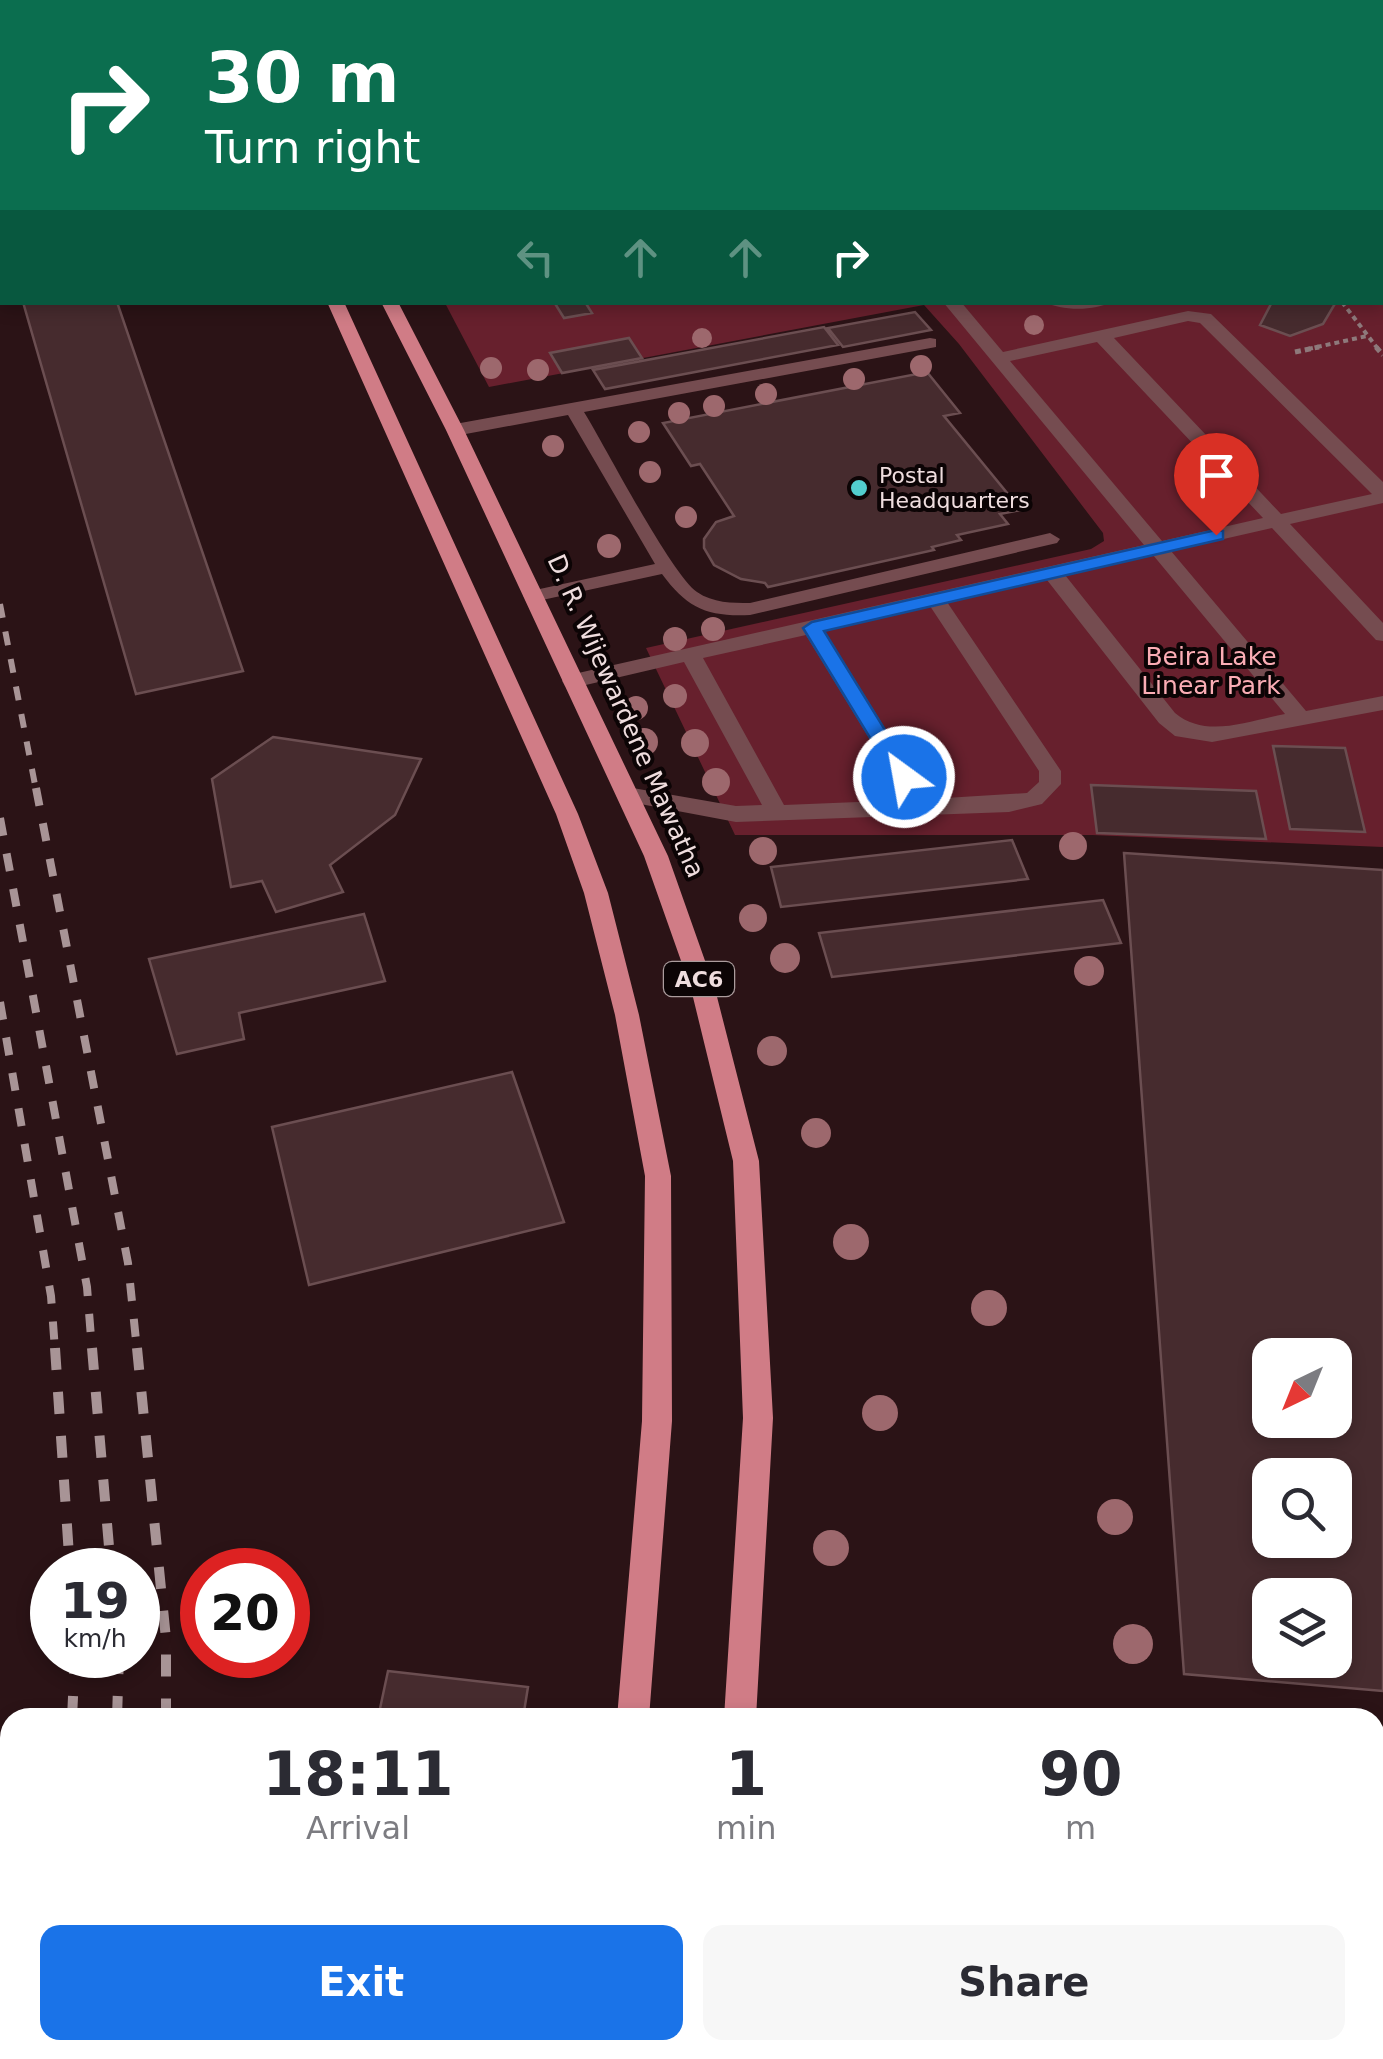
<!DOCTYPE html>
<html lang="en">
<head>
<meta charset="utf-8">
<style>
  body { margin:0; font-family:"DejaVu Sans",sans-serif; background:#f7f7f7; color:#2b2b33; height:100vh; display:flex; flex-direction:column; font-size:38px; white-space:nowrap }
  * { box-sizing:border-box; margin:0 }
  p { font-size:32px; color:#7c7c81 }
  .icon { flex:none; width:55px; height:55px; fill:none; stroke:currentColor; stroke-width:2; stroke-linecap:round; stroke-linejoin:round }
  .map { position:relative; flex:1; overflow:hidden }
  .panel { position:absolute; left:0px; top:1708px; width:1385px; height:352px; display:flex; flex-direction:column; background:#fff; border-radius:30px 30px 0 0; box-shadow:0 5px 15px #0003 }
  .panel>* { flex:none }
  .top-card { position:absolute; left:0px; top:0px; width:1385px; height:305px; box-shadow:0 5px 15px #0003; background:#0b6e4f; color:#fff; overflow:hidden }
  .needle { width:65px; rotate:223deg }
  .tools { position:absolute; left:1252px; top:1338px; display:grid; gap:20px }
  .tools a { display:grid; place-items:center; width:100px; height:100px; border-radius:20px; background:#fff; box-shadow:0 5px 15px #0003; font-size:50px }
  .speed { position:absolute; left:30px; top:1548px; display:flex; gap:20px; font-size:50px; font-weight:700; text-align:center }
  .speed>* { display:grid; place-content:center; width:130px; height:130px; border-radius:50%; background:#fff; box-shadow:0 5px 15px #0003; line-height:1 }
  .speed small { font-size:25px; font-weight:400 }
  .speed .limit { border:15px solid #d22; background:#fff; color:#111 }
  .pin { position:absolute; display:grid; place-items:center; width:85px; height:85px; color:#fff; margin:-102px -42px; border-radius:50% 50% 50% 0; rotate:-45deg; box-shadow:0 0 10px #0007 }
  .pin .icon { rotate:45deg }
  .me { position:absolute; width:110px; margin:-55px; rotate:328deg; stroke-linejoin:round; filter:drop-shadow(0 0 8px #0008) }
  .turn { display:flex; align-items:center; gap:35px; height:210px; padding:0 40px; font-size:45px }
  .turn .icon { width:130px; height:130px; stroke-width:2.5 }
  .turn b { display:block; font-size:70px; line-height:85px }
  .lanes { display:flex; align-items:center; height:95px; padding:0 40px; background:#0003; justify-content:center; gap:50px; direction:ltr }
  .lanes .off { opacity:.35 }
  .eta { display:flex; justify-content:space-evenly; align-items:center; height:170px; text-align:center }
  .eta b { font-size:60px; font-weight:600; line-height:70px }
  .cta { display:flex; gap:20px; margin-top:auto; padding:20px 40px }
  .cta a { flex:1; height:115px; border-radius:20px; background:#1a73e8; color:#fff; font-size:40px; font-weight:600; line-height:115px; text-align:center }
  .cta a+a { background:#f7f7f7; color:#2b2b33 }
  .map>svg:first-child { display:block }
  .green { fill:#67202d }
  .building { fill:#462b2e; stroke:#6b4e51; stroke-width:2.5; fill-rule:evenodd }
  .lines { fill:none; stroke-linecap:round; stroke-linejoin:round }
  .path-far1 { stroke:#8e797b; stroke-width:4; stroke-dasharray:5 4; stroke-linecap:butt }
  .path { stroke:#8e797b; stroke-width:5; stroke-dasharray:6 4; stroke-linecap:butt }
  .minor { fill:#754c50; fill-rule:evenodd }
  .major { fill:#d07c86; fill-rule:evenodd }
  .rail-far2 { stroke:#a89496; stroke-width:6; stroke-dasharray:14 14; stroke-linecap:butt }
  .rail-far1 { stroke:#a89496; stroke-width:8; stroke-dasharray:18 18; stroke-linecap:butt }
  .rail { stroke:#a89496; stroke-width:10; stroke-dasharray:22 22; stroke-linecap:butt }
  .tree { fill:#9d686d }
  .route { fill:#1a73e8; stroke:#114b97; stroke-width:2.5 }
  .poi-dot { fill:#52cdce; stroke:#0c0405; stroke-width:4 }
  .labels { text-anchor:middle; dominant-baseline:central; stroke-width:8; stroke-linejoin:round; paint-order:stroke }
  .far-poi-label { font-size:22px; fill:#efddde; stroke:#0c0405; text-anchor:start }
  .shield { fill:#0c0405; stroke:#ab9c9d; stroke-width:2.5 }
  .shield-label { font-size:22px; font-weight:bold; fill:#efddde }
  .park-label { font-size:25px; fill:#fbadb5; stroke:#0c0405 }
  .street-label { font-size:25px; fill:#efddde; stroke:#0c0405 }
</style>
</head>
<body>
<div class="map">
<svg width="1383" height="2059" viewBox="0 0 1383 2059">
  <rect width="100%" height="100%" fill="#2b1316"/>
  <path class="green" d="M 826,0 L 1278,0 L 1296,2 L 828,2 Z
    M 1383,33 L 1383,847 L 1092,835 L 735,835 L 646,648 L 1091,549 L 1104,541 L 1103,533 L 959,344 L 924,305 L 489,387 L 445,303 L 1382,302 Z"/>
  <path class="building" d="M 23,302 L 117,302 L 243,671 L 136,694 Z
    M 554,302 L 585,302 L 592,313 L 564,318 Z
    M 1272,302 L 1336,302 L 1323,324 L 1290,336 L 1260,325 Z
    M 915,312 L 931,330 L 843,347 L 828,328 Z
    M 824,327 L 838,345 L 605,389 L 593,370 Z
    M 629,338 L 642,358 L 562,373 L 550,353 Z
    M 927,372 L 960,413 L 944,416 L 1021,510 L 1000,514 L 1008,524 L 957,535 L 961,540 L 932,547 L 934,550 L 768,587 L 765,583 L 741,579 L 714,565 L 704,548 L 704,539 L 716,522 L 734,516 L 700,464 L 691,466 L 663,423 Z
    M 273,737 L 421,759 L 395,815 L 330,865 L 343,892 L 276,912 L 262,881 L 231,887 L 212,779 Z
    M 1273,746 L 1345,748 L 1365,832 L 1290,829 Z
    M 1091,785 L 1256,791 L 1266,839 L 1097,833 Z
    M 1012,840 L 1028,879 L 781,907 L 771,867 Z
    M 1124,853 L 1383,870 L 1383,1691 L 1184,1674 ZM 1270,1355 L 1335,1355 L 1335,1420 L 1270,1420 ZM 1270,1475 L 1335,1475 L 1335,1540 L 1270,1540 ZM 1270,1595 L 1335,1595 L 1335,1660 L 1270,1660 Z
    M 1103,900 L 1121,943 L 832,977 L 819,933 Z
    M 364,914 L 385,981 L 239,1013 L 244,1039 L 177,1054 L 149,959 Z
    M 512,1072 L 564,1222 L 309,1285 L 272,1127 Z
    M 388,1671 L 528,1687 L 523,1718 L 378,1718 Z
    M 1375,1837 L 1383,1838 L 1383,2059 L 1213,2059 L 1212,2050 L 1375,2050 Z"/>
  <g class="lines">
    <path class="path-far1" d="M 1213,0 L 1224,2
      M 1342,302 L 1378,349
      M 1308,349 L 1367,336"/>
    <path class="path" d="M 1376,347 L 1383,355
      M 1295,352 L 1319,347"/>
    <path class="minor" d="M 913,0 L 932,0 L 933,2 L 915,2 Z
      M 943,302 L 961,302 L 1003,352 L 1188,311 L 1211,314 L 1383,482 L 1383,503 L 1290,524 L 1383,623 L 1383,641 L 1376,640 L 1272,528 L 1171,551 L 1306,711 L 1383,696 L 1383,710 L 1212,742 L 1175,736 L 1159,723 L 1047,580 L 947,602 L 1061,771 L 1061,784 L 1042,804 L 1009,812 L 736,822 L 619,800 L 616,795 L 619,790 L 627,787 L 736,806 L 762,805 L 684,662 L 573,688 L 565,686 L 562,681 L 565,676 L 1144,545 ZM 1188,321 L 1200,323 L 1372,494 L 1281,514 L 1114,338 ZM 1097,342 L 1263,518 L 1162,541 L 1010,361 ZM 1153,555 L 1285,714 C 1248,721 1206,739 1175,713 L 1065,575 ZM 930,606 L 1039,771 L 1039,782 L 1027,793 L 929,799 L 824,630 ZM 806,635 L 907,800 L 784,805 L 703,658 Z
      M 1046,302 L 1110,302 C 1097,311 1059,311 1046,302 Z
      M 930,338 L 936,339 L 936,347 L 584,412 C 605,446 671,574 697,592 C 713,603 732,603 750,603 L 1050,533 L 1060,539 L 1057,543 L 750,615 C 707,617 687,608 662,574 L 533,602 L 523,596 L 526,592 L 655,564 L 568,415 L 455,436 L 446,430 L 455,424 Z"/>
    <path class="major" d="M 166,0 L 181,0 L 182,2 L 168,2 Z
      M 210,0 L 225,0 L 226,2 L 212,2 Z
      M 327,302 L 344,302 L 578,814 L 608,893 L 639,1015 L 671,1176 L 672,1421 L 649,1718 L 617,1718 L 642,1421 L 645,1176 L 615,1015 L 584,893 L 556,814 Z
      M 381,302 L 398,302 L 464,430 L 668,856 L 715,989 L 759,1161 L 773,1418 L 756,1718 L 724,1718 L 743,1418 L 733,1161 L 691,989 L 644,856 L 446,430 Z
      M 538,2050 L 574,2050 L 572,2059 L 536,2059 Z
      M 658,2050 L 694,2050 L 693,2059 L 657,2059 Z"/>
    <path class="rail-far2" d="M 0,604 L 36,790"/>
    <path class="rail-far1" d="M 36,788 L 128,1263 L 137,1350
      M 0,818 L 87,1287 L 92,1350
      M 0,1002 L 51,1296 L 55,1350"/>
    <path class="rail" d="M 55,1348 L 70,1570
      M 92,1348 L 111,1570
      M 137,1348 L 166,1639 L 166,1718
      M 72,1718 L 75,1655
      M 117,1718 L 119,1655
      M 49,2050 L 49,2059
      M 102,2050 L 102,2059
      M 164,2050 L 164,2059"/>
  </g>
  <g class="tree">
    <circle cx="1034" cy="325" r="10"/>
    <circle cx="702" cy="338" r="10"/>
    <circle cx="921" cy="366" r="11"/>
    <circle cx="491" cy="368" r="11"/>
    <circle cx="538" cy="370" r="11"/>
    <circle cx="854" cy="379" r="11"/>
    <circle cx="766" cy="394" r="11"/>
    <circle cx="714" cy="406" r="11"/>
    <circle cx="679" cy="413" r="11"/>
    <circle cx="639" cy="432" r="11"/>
    <circle cx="553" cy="446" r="11"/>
    <circle cx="650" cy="472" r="11"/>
    <circle cx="686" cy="517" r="11"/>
    <circle cx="609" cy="546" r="12"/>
    <circle cx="713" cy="629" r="12"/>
    <circle cx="675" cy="639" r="12"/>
    <circle cx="675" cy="696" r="12"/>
    <circle cx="636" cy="708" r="12"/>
    <circle cx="644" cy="742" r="14"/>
    <circle cx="695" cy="743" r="14"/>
    <circle cx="716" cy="782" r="14"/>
    <circle cx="1073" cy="846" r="14"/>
    <circle cx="763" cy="851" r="14"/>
    <circle cx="753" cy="918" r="14"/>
    <circle cx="785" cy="958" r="15"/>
    <circle cx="1089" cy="971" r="15"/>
    <circle cx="772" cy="1051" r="15"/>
    <circle cx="816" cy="1133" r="15"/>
    <circle cx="851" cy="1242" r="18"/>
    <circle cx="989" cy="1308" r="18"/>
    <circle cx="880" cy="1413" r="18"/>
    <circle cx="1115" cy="1517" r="18"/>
    <circle cx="831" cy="1548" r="18"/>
    <circle cx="1133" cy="1644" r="20"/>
  </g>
  <path class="route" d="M 1216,530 L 1223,531 L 1223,539 L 824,631 L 914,777 L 904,784 L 897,782 L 803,628 L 812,622 Z"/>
  <circle class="poi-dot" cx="859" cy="488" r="10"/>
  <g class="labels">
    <g class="far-poi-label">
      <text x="879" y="475">Postal<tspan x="879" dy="25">Headquarters</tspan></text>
    </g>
    <rect class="shield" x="664" y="962" width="70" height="34" rx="8"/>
    <g class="shield-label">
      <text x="699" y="979">AC6</text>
    </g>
    <g class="park-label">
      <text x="1211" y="656">Beira Lake<tspan x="1211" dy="29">Linear Park</tspan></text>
    </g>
    <g class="street-label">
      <text transform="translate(626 716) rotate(66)">D. R. Wijewardene Mawatha</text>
    </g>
  </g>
</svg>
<div class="tools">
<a><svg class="needle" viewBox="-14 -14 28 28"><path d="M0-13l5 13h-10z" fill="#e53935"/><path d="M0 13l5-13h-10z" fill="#7c7c81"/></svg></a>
<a><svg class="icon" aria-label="search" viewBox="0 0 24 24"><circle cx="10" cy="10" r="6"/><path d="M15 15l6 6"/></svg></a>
<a><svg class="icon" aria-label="layers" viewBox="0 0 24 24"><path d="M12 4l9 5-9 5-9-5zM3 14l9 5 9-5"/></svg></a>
</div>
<div class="speed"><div>19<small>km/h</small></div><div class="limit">20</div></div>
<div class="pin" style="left:1216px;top:535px;background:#d93025"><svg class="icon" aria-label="arrive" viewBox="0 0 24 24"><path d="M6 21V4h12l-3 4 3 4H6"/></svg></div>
<svg class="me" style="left:904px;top:777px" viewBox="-20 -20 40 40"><circle r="17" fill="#1a73e8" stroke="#fff" stroke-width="3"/><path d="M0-11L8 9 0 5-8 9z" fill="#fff"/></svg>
<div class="top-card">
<div class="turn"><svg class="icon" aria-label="right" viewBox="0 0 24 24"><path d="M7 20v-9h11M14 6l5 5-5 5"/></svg><div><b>30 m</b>Turn right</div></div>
<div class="lanes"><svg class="icon off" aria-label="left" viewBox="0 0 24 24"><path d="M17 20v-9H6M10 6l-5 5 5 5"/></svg><svg class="icon off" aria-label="ahead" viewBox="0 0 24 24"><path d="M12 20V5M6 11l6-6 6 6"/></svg><svg class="icon off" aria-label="ahead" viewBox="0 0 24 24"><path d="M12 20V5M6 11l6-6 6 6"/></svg><svg class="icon" aria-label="right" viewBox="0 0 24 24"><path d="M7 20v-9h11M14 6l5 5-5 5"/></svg></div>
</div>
<section class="panel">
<div class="eta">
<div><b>18:11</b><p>Arrival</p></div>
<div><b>1</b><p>min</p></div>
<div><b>90</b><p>m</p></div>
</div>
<div class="cta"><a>Exit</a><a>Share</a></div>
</section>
</div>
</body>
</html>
